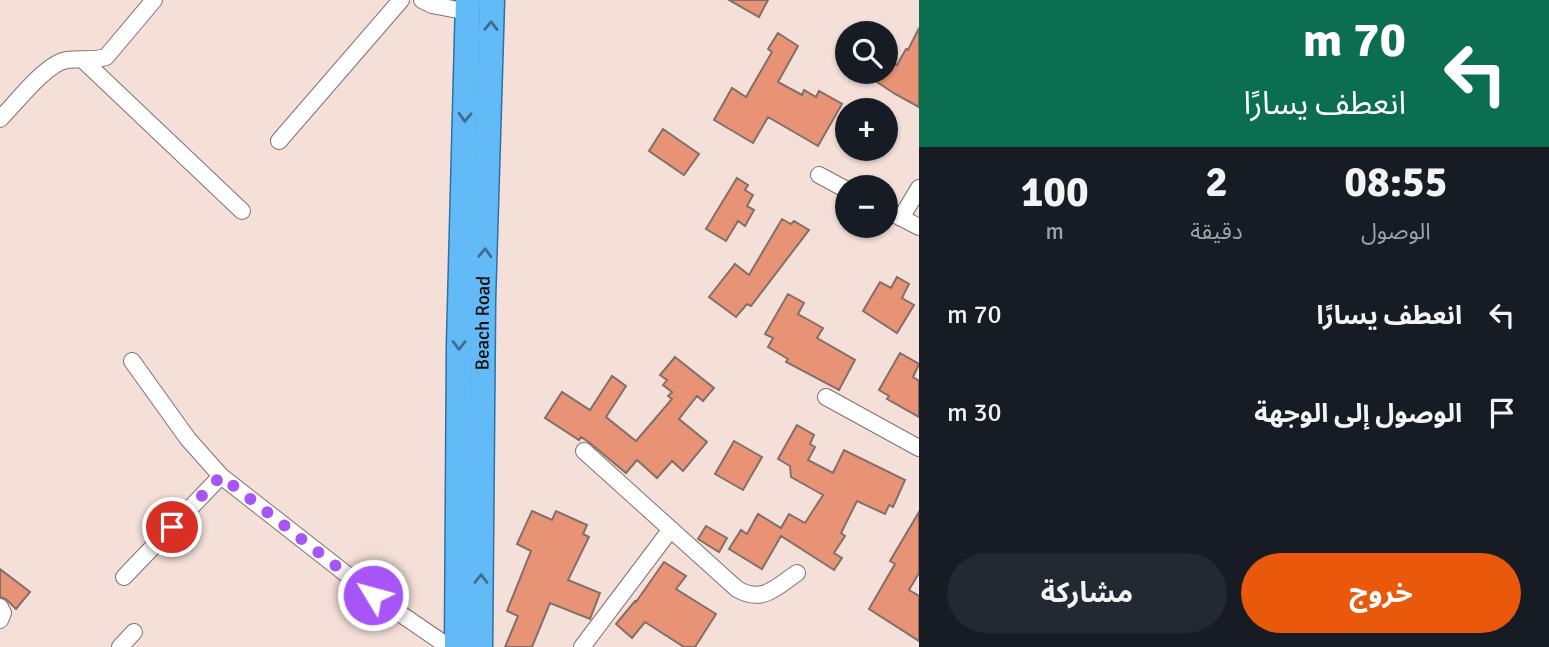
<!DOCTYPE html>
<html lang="ar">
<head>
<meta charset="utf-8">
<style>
  body { margin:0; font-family:Signika,"Noto Sans Arabic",sans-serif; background:#242831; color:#f1f3f6; direction:rtl; height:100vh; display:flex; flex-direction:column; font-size:26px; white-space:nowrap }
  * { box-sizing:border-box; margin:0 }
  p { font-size:23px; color:#9ea1a6 }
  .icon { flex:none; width:38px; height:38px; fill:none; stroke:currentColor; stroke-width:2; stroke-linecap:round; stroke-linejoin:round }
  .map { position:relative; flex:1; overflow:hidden; direction:ltr }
  .details { display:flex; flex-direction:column; background:#171b24; width:630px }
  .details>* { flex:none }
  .banner { background:#0b6e4f; color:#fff; overflow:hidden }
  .tools { position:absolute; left:835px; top:21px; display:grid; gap:14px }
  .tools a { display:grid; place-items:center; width:63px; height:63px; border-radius:50%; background:#171b24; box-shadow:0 2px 5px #0004; font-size:35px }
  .pin { position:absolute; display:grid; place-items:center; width:60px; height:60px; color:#fff; margin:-30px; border:4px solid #fff; border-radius:50%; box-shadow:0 2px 7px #0007 }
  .me { position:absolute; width:77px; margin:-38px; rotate:307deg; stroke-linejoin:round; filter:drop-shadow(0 0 5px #0008) }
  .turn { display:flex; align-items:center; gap:24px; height:147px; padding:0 28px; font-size:32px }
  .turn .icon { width:91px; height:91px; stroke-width:2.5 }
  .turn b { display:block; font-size:49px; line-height:60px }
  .eta { display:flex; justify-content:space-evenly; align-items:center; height:119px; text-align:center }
  .eta b { font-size:42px; font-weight:700; line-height:49px }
  .cta { display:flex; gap:14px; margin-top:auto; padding:14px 28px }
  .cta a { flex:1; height:80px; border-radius:42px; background:#ea580c; color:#fff; font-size:28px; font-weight:700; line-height:80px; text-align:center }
  .cta a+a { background:#242831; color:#f1f3f6 }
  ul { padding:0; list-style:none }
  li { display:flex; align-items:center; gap:21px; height:98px; padding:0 28px }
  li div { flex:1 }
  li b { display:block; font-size:26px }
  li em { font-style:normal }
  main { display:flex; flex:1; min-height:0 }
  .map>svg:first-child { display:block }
  .building { fill:#e89376; stroke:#826f69; stroke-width:2 }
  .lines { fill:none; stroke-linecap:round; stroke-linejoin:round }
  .minor-casing { stroke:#83706a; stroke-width:18 }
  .trunk-casing { stroke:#2d73a3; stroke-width:27 }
  .minor { stroke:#fff; stroke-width:16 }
  .trunk { stroke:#62baf6; stroke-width:24 }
  .oneway { stroke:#3f6d8d }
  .route { stroke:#a855f7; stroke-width:12; stroke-dasharray:0 21.6 }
  .labels { text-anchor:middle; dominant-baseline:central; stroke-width:5; stroke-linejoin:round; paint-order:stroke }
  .street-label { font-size:19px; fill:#150e0c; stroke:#f5e0d9 }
</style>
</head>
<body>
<main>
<section class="details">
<div class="banner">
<div class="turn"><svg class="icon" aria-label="left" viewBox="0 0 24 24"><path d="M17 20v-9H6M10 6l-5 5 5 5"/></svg><div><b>70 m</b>انعطف يسارًا</div></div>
</div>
<div class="eta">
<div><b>08:55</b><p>الوصول</p></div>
<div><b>2</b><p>دقيقة</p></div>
<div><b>100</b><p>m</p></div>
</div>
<ul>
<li><svg class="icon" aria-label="left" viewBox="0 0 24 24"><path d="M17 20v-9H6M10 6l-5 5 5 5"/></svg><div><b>انعطف يسارًا</b></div><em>70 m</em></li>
<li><svg class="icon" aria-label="arrive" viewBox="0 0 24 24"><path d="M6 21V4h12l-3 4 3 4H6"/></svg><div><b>الوصول إلى الوجهة</b></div><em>30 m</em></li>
</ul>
<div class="cta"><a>خروج</a><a>مشاركة</a></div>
</section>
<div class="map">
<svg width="919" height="647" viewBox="0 0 919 647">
  <rect width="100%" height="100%" fill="#f5e0d9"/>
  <path class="building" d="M 729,0 L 768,0 L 759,17 Z
    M 919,28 L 919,107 L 895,94 L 862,72 L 886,72 L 886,57 L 897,65 L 906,49 L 908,50 Z
    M 778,33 L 798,46 L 778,82 L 802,95 L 804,90 L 816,97 L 819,91 L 842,104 L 818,146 L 768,117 L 753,143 L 714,120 L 732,88 L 746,97 L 772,52 L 768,49 Z
    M 663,129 L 699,154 L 684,175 L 649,151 Z
    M 737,178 L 748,185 L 745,190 L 753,195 L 747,206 L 754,210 L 745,226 L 738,221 L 726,241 L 706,229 Z
    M 782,219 L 791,224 L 794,221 L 809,230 L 751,306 L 747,304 L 736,317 L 709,297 L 735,264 L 749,275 Z
    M 897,277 L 909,284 L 902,298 L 914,305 L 897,333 L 863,311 L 880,282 L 891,288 Z
    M 788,294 L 804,303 L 798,314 L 823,328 L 817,338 L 855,360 L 839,390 L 786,362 L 788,359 L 768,347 L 773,338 L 765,334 Z
    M 900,353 L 919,364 L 913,377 L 919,381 L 919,417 L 887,399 L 889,396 L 879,390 Z
    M 675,357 L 714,388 L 703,401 L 697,396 L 679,419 L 707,442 L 683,471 L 672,461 L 657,478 L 637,460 L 626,473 L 590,443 L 581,437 L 579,440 L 545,418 L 562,392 L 590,410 L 612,376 L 626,386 L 606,417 L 636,441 L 672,399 L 668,396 L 672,392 L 663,385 L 667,380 L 660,375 Z
    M 797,425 L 814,435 L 810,444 L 815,447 L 808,460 L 833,473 L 844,450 L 905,480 L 893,507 L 889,505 L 885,514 L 857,501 L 841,533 L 845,536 L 834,553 L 842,558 L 834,570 L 781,536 L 762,569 L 729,549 L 741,530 L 747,534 L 758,514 L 781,528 L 789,514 L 805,523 L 823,495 L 791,477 L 790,466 L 778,459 Z
    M 734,441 L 762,457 L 743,490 L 715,474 Z
    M 532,511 L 552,520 L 556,511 L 587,525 L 583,534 L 589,537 L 568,580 L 600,593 L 590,619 L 550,603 L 532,647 L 505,647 L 518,616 L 507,611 L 531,551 L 517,544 Z
    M 919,512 L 919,573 L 909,590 L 919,596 L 919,641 L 869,609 L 895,564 L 890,561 Z
    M 706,526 L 727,538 L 719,552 L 698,539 Z
    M 664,562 L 686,576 L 676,589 L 716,614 L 695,647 L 684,647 L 645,622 L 632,638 L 616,624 L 635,601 L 636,602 Z
    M 0,569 L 30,592 L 16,609 L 6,599 L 0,597 Z"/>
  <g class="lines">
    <defs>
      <path id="minor" d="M 422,0 L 432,5 L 468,12
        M 84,61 L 242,211
        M 0,119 C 16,103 46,63 67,60 C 81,58 93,61 106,57 L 154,0
        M 279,141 L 401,0
        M 819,175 L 847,190
        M 886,210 L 919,227
        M 901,218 L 919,188
        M 132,361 L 188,439 L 221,476 L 373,595 L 449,647
        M 826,397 L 919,448
        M 584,451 L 737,589 C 763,604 776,587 797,573
        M 124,577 L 221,476
        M 0,607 L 3,613 L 0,620
        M 120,647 L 134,632
        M 582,647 L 671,529"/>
      <g id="trunk">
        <path d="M 457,647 L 459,345 L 468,0"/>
        <path id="s1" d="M 480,647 L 483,301 L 492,0"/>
      </g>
    </defs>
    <use href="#minor" class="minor-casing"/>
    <use href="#trunk" class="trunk-casing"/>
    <use href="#minor" class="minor"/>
    <use href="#trunk" class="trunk"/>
  </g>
  <defs><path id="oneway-chevron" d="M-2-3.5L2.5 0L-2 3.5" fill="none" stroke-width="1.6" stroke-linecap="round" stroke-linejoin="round" transform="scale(1.75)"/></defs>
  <g class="oneway">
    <use href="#oneway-chevron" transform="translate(491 26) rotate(-89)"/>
    <use href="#oneway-chevron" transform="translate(465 117) rotate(92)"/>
    <use href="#oneway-chevron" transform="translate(485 253) rotate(-88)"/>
    <use href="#oneway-chevron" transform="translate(459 345) rotate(91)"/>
    <use href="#oneway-chevron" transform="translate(481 579) rotate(-90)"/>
  </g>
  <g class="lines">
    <path class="route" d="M 172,527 L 221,476 L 373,595"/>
  </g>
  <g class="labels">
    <g class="street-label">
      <text stroke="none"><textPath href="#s1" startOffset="324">Beach Road</textPath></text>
    </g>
  </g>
</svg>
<div class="tools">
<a><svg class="icon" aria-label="search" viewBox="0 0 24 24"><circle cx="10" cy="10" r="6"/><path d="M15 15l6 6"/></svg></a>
<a>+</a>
<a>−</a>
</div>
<div class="pin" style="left:172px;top:527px;background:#d93025"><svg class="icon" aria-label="arrive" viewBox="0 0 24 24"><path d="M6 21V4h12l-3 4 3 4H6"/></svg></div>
<svg class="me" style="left:373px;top:595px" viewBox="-20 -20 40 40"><circle r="17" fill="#a855f7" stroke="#fff" stroke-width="3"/><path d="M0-11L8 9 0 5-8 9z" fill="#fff"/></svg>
</div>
</main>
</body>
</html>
